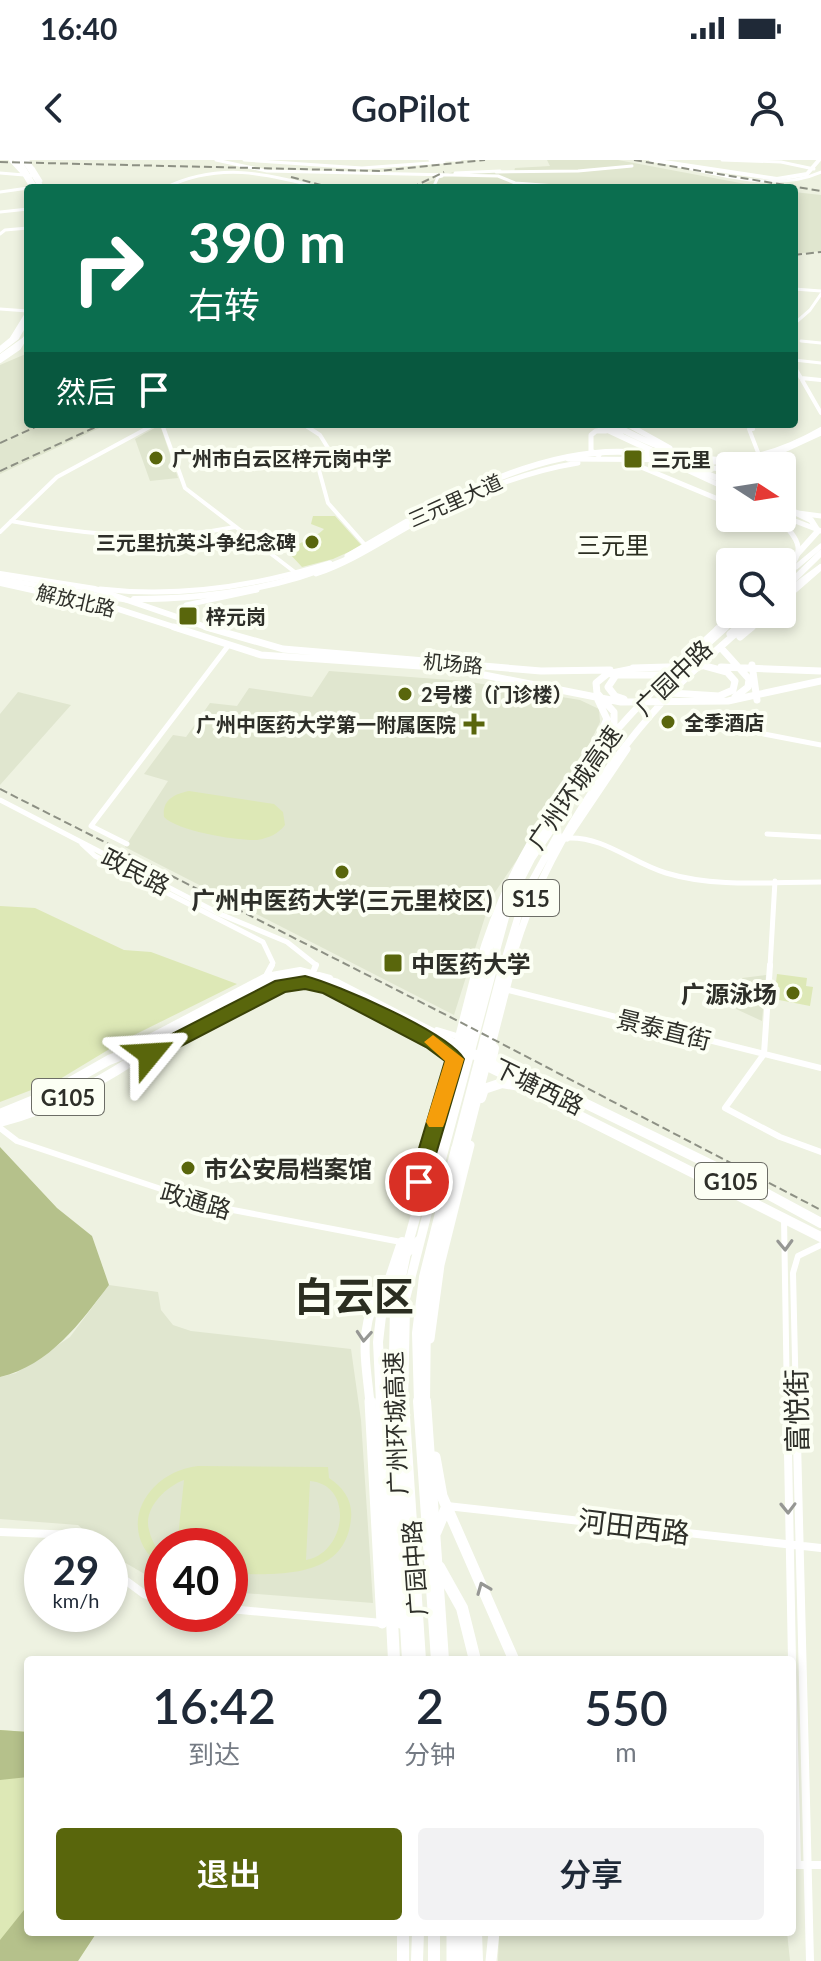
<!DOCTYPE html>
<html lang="zh">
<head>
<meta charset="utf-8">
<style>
  body { margin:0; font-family:Lato,"Noto Sans SC",sans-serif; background:#f2f2f3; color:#1f2937; height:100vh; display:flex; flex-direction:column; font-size:30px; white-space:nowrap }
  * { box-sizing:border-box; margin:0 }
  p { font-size:26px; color:#747a83 }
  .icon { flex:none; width:44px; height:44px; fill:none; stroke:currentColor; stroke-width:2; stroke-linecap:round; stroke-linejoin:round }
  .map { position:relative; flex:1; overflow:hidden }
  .panel { position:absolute; left:24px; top:1496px; width:772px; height:280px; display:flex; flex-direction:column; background:#fff; border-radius:8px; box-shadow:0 4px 12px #0003 }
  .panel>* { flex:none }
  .top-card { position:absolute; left:24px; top:24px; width:774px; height:244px; border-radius:8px; box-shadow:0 4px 12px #0003; background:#0b6e4f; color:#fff; overflow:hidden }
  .needle { width:52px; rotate:102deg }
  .controls { position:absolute; left:716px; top:292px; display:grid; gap:16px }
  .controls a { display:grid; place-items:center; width:80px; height:80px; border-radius:8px; background:#fff; box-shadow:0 4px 12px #0003; font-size:40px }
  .speed { position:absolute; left:24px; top:1368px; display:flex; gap:16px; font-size:40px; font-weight:700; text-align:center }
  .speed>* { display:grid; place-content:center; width:104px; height:104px; border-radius:50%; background:#fff; box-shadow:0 4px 12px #0003; line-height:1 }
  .speed small { font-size:20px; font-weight:400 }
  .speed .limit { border:12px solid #d22; background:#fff; color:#111 }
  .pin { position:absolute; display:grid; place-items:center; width:68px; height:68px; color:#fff; margin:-34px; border:4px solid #fff; border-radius:50%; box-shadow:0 2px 8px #0007 }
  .me { position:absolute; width:88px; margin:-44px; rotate:63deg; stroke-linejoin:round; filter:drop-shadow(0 0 6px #0008) }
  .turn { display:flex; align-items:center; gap:28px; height:168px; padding:0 32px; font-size:36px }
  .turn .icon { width:104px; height:104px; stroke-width:2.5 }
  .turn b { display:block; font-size:56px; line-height:68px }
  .then { display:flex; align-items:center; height:76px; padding:0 32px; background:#0003; gap:16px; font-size:30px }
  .eta { display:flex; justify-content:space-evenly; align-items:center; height:136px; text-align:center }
  .eta b { font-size:48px; font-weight:600; line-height:56px }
  .action { display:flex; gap:16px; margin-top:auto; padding:16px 32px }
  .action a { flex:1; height:92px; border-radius:8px; background:#59660c; color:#fff; font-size:32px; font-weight:600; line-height:92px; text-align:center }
  .action a+a { background:#f2f2f3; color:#1f2937 }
  .status { display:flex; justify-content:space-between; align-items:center; height:56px; padding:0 40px; background:#fff; direction:ltr }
  .status svg { height:22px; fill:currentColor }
  header { display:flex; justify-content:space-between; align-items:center; height:104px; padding:0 32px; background:#fff; font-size:36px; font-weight:600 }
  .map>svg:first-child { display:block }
  .built { fill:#e0e6cf }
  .green { fill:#dde8b6; fill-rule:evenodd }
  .forest { fill:#b5c18b }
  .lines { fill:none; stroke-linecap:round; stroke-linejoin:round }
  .minor-far4 { stroke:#fff; stroke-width:3 }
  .minor-far3 { stroke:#fff; stroke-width:4 }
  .minor-far2 { stroke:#fff; stroke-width:5 }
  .minor-far1 { stroke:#fff; stroke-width:6 }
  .minor { stroke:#fff; stroke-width:8 }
  .major-far4 { stroke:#fff; stroke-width:4 }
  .major-far3 { stroke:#fff; stroke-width:5 }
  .major-far2 { stroke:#fff; stroke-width:7 }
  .major-far1 { stroke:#fff; stroke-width:9 }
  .major { stroke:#fff; stroke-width:11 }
  .highway-far4 { stroke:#fff; stroke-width:5 }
  .highway-far3 { stroke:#fff; stroke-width:6 }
  .highway-far2 { stroke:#fff; stroke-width:7 }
  .highway-far1 { stroke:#fff; stroke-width:10 }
  .highway { stroke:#fff; stroke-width:12 }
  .rail { stroke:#8d9084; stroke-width:2; stroke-dasharray:8 4; stroke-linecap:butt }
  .oneway { stroke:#969794 }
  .route { fill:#59660c; stroke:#3a4208; stroke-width:2 }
  .slow { fill:#f59e0b }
  .poi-dot { fill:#59660c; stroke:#fcfff4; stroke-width:3 }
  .labels { text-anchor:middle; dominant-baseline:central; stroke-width:8; stroke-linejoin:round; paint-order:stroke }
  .far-poi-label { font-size:20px; font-weight:bold; fill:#2e2f29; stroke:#fcfff4; text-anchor:start }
  .far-street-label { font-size:20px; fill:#2e2f29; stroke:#fcfff4 }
  .shield { fill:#fcfff4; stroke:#6c6d66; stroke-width:2 }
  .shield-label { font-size:22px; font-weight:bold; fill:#2e2f29 }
  .far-quarter-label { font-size:24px; fill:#2b2e21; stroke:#fcfff4 }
  .street-label { font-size:24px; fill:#2e2f29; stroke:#fcfff4 }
  .poi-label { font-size:24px; font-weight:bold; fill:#2e2f29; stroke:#fcfff4; text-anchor:start }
  .near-street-label { font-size:28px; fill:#2e2f29; stroke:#fcfff4 }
  .town-label { font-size:40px; font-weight:bold; fill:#2b2e21; stroke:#fcfff4 }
</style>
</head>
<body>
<div class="status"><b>16:40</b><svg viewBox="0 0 49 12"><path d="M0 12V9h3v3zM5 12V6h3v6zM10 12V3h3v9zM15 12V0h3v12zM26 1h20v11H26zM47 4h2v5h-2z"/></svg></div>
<header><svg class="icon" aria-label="back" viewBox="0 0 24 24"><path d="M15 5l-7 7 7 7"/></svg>GoPilot<svg class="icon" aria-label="person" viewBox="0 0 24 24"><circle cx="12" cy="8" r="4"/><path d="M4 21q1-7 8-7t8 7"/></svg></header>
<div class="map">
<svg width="821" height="1801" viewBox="0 0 821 1801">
  <rect width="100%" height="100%" fill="#eef2e1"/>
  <path class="built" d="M 547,0 L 618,0 L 766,28 L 414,28 L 453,12 L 514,12 L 515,8 L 550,6 Z
    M 794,32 L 821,35 L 821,91 L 794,94 Z
    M 28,193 L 28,264 L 108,264 L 0,314 L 0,205 Z
    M 160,265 L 178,318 L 150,321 L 135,279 Z
    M 329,511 L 464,521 L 580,540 L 599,549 L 600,562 L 572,619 L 491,738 L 454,855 L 125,687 L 168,621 L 144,614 L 173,575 L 186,577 L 210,543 L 237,546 L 249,528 L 312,537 Z
    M 18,532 L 71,545 L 0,625 L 0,554 Z
    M 766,815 L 762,861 L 736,849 L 737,840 L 723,831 L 740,826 L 742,818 Z
    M 109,1125 L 158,1132 L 161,1150 L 173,1165 L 191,1171 L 351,1189 L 361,1260 L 373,1443 L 230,1432 L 230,1386 L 162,1386 L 162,1424 L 110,1394 L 110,1386 L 101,1386 L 78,1365 L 0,1359 L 0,1217 L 16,1213 L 70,1177 Z
    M 499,1772 L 787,1772 L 790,1801 L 498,1801 Z"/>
  <path class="green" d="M 313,356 L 335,356 L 362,386 L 333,399 L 302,407 L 289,393 C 299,380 313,380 324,369 L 311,364 Z
    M 189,631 L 274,644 L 283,652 L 285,665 C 278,674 269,678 257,680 C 238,681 177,671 164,657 C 162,640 174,634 189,631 Z
    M 0,746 L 35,748 L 124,790 L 151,792 L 237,824 L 126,879 L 60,919 L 0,942 Z
    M 777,814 L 807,818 L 806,826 L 813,827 L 810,846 L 774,839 Z
    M 198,1306 L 328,1307 L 329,1318 C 344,1328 353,1341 351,1359 C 345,1421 275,1414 230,1414 L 230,1386 L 177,1386 L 184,1320 C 165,1327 143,1349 149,1370 C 152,1385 162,1392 162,1407 C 113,1371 145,1312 198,1306 ZM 310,1321 C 355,1325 346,1393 306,1400 Z
    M 0,1570 L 28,1572 L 28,1772 L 97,1772 L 78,1801 L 0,1801 Z"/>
  <path class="forest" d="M 0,987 L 57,1048 L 92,1076 L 109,1125 C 80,1163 50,1205 0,1217 Z
    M 0,1570 L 28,1572 L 28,1617 L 0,1620 Z
    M 28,1745 L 28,1772 L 97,1772 L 78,1801 L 0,1801 L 0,1780 Z"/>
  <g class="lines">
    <path class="minor-far4" d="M 10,0 L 24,15
      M 216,0 L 267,11 L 498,16 L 515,23 L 556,26
      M 244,0 L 362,8 L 444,2
      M 430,0 L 460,0
      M 722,0 L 781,2 L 814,9
      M 678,6 C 724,15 776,32 821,12
      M 33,8 L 41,21 L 37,24
      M 496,12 L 578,11 L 632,6
      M 0,13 L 24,15
      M 455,13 L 500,11
      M 165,28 C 218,2 266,13 321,28
      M 433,28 L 438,17 L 442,16
      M 0,32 L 28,28
      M 0,52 L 28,49
      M 0,74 L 5,70 L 28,68
      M 794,129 L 821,131
      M 0,149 L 28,151
      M 794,164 L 810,150 L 821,134
      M 801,181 L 821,183
      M 794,200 L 821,203"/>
    <path class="minor-far3" d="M 794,206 L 821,253
      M 801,218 L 821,220
      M 162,264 L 185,328 L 296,413
      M 303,264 L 320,275 L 328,288 L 319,310 L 328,343 L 366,386
      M 751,264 L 753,269 L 749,269 L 759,295
      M 11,361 C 87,375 159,382 235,367
      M 0,372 L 57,317 L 155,264"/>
    <path class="minor-far2" d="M 722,561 L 759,573 L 821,585
      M 0,640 L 220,754 L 287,782 L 316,805 L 315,807
      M 767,674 L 821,677
      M 567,678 C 604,676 632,703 666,713 C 716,728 770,722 821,722
      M 82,684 L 95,696 L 263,782 L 273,803 L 271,807
      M 127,684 L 91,666 L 228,486
      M 770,807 L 775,721"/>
    <path class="minor-far1" d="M 770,805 L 764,894 L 725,948 L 780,977 L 821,992
      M 266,816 L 272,805
      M 311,817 L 316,805
      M 298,823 C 348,830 417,866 455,899
      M 281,826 L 301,821
      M 508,830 L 821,908
      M 437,870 L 460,877
      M 129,888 L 266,816 L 300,810 L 330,818
      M 147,895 L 283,826
      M 0,968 L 17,981 L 212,1046 L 401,1082
      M 784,1058 L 787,1243
      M 796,1243 L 793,1113 L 798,1096 L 821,1085"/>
    <path class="minor" d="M 787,1241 L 792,1500
      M 796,1241 L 810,1801
      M 447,1346 L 821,1388
      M 0,1372 L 76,1375 L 86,1386
      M 110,1409 L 144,1434 L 162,1441
      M 230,1449 L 382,1463
      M 792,1501 L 797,1705
      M 792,1705 L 821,1705"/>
    <path class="major-far4" d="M 19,0 L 36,28
      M 27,0 L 33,10 L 32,15
      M 651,0 L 777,19 L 807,14 L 819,0
      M 12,178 L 28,152
      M 0,191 L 17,178 L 28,159
      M 0,201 L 19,188 L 28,173"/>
    <path class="major-far3" d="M 605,264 L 621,274
      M 627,264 L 670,288
      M 599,295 L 591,291 L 591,275 L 596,271 L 606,271
      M 568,299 L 707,300
      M 629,302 L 730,344
      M 704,303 L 769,297 L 821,273
      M 676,305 L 730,330
      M 686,305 L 730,310
      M 798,353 L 821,356
      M 782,356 L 821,371
      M 777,358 C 801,380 807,392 782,417
      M 347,396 L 407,361
      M 796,407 L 821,386
      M 316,414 C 352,402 382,381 415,363 C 465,336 522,312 578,303
      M 0,419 L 126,440
      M 100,429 C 179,438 254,427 330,403
      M 782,435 L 820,407
      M 190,461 L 182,452 L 186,445 L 257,430
      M 724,469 L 740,454
      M 735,469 L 752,454
      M 745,469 L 762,454"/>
    <path class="major-far2" d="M 744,470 L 747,467
      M 730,474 L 738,467
      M 667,521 L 726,467
      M 567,678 L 627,589
      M 478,807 C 500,729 538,663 586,598"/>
    <path class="major-far1" d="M 459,879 L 478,805
      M 456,988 L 503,808
      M 419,1022 L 451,912
      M 406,1094 L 419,1080
      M 406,1137 L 440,1003
      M 430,1179 L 440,1105 L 470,985
      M 370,1243 C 365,1194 357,1164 386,1121"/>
    <path class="major" d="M 370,1241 L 382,1463
      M 390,1285 L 400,1463
      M 435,1297 L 442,1336 L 514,1500
      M 436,1372 L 447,1346
      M 452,1772 L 452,1801
      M 491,1801 L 494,1772"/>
    <path class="highway-far4" d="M 16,0 L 33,28
      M 24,0 L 42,28
      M 28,63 L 28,71
      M 0,189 L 16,176 L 27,156
      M 0,197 L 28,177"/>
    <path class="highway-far3" d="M 595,264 L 657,293
      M 612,264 C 690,306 742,315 821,270
      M 692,308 L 730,323
      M 782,346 L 811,360 L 818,371 L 782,411
      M 0,414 L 95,429 L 212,469
      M 0,423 L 118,449 L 180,469
      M 782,431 L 821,393
      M 134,439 C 204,439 279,429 343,401 C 373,388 399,368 427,352 C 487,319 561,288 630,292 C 652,293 674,302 695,309
      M 782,441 L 821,407
      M 717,469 L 734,454
      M 741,469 L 757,454
      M 750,469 L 768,454"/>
    <path class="highway-far2" d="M 174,467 L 261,495 L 449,508 L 621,542 L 728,541 L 821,521
      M 206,467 L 283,489 L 541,511 L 610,510
      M 740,477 L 752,467
      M 722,489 L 749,519 L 748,527 L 735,537
      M 752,505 L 757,540
      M 721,507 L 821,511
      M 633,508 L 702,506
      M 671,533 L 719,536 L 733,530 L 735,521 L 727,512 L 705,506
      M 624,539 L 615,536 L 608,527 L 616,515 L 668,515
      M 598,540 L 607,559 L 599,577
      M 506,796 L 525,734 L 558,674
      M 484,807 C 524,664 611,565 720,467
      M 492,807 L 510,741 L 532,698 L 614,577 L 614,552 L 597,533 L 596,523 L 607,514 L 637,508
      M 510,807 C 535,710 598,612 666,538 C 689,513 717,490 743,467"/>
    <path class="highway-far1" d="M 494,888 L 492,898 L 732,1015 L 821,1063
      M 481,903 L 518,921
      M 481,938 L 484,929 L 502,923 L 520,926 L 821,1077
      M 0,954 L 49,934 L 109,900 L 145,886 L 269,821 L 305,816 L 335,823 L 489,902
      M 0,962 C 57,947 106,919 154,886
      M 429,1013 L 440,1003 L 493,805
      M 401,1121 L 405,1146 L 403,1243
      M 381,1243 L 378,1182 L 383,1139 L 402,1082
      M 393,1243 L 395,1147 L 407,1087 L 485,805
      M 419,1243 L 417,1173 L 424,1117 L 456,989 L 461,984
      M 425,1243 L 426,1154 L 437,1092 L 511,805"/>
    <path class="highway" d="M 381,1241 L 394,1500
      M 393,1241 L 408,1500
      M 403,1241 L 420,1500
      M 419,1241 L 437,1500
      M 425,1241 L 443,1500
      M 439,1407 L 462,1448 L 475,1500
      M 403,1772 L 403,1801
      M 434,1772 L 434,1801
      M 460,1772 L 460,1801
      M 466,1772 L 467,1801
      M 476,1772 L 477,1801
      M 417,1801 L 418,1772"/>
    <path class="rail" d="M 634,0 L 821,31
      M 0,2 L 380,11 L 485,0
      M 291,17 L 332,28
      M 411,28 L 444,12
      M 794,95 L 821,92
      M 0,283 L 42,264
      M 0,311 L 102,264
      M 0,629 L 460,862 L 821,1050"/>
  </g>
  <defs><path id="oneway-chevron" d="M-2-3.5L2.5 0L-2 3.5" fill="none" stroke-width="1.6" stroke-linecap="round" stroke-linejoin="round" transform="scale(2)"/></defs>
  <g class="oneway">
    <use href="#oneway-chevron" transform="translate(785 1085) rotate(88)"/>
    <use href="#oneway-chevron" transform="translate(364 1176) rotate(94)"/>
    <use href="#oneway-chevron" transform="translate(788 1348) rotate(89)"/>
    <use href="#oneway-chevron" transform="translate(483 1428) rotate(-112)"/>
  </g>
  <path class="route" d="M 305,816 C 336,824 448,872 464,899 L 426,1028 L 412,1028 L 409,1022 L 445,901 L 426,887 L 323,833 L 305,829 L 285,832 L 156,899 L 150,901 L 141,894 L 143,889 L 275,821 Z"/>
  <path class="slow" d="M 433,875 L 464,899 L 445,962 L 443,967 L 429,967 L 426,962 L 445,901 L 424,882 Z"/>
  <g class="poi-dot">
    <circle cx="156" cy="298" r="8"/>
    <rect x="623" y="289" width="20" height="20" rx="4"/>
    <circle cx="312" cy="382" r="8"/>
    <rect x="178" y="446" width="20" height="20" rx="4"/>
    <circle cx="405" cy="534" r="8"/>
    <circle cx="668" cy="562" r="8"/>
    <path d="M470 552h8v8h8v8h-8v8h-8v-8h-8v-8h8z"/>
    <circle cx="342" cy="712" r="8"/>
    <rect x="383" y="793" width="20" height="20" rx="4"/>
    <circle cx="793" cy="833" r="8"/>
    <circle cx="188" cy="1008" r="8"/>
  </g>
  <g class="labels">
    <g class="far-poi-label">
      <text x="172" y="298">广州市白云区梓元岗中学</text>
      <text x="651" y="299">三元里</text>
      <text x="296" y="382" text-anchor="end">三元里抗英斗争纪念碑</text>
      <text x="206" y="456">梓元岗</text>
      <text x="421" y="534">2号楼（门诊楼）</text>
      <text x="684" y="562">全季酒店</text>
      <text x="456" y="564" text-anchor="end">广州中医药大学第一附属医院</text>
    </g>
    <g class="far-street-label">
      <text transform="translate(455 340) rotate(-24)">三元里大道</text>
      <text transform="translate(76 440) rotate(13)">解放北路</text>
      <text transform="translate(453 503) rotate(5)">机场路</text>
    </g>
    <g class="shield">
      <rect x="503" y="720" width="56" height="36" rx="6"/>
      <rect x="32" y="919" width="72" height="36" rx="6"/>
      <rect x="695" y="1003" width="72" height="36" rx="6"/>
    </g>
    <g class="shield-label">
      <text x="531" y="738">S15</text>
      <text x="68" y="937">G105</text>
      <text x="731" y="1021">G105</text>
    </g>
    <g class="far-quarter-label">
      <text x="613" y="384">三元里</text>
    </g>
    <g class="street-label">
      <text transform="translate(673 517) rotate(-44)">广园中路</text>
      <text transform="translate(574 627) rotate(-55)">广州环城高速</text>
      <text transform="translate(136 711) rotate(27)">政民路</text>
      <text transform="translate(664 869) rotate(14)">景泰直街</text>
      <text transform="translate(539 926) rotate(26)">下塘西路</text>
      <text transform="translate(196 1040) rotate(16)">政通路</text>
      <text transform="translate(395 1263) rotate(-92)">广州环城高速</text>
      <text transform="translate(414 1408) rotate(-94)">广园中路</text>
    </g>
    <g class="poi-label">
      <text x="342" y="739" text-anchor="middle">广州中医药大学(三元里校区)</text>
      <text x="411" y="803">中医药大学</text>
      <text x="777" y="833" text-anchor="end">广源泳场</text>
      <text x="204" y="1008">市公安局档案馆</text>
    </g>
    <g class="near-street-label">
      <text transform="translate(796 1251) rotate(-91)">富悦街</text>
      <text transform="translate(634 1366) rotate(7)">河田西路</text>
    </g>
    <g class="town-label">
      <text x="354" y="1136">白云区</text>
    </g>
  </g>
</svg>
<div class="controls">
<a><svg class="needle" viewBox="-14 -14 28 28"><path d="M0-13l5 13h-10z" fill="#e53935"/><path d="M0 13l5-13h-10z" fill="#747a83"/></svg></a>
<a><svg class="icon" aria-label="search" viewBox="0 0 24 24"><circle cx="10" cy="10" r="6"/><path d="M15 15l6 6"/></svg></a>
</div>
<div class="speed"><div>29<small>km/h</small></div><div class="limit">40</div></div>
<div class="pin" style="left:419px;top:1022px;background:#d93025"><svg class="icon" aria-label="arrive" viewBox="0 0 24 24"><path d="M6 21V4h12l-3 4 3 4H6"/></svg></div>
<svg class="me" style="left:150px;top:894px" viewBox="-20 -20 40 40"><path d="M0-17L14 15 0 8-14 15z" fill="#59660c" stroke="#fff" stroke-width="4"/></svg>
<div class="top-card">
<div class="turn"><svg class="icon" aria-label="right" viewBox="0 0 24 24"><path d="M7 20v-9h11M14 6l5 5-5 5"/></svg><div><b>390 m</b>右转</div></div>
<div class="then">然后<svg class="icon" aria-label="arrive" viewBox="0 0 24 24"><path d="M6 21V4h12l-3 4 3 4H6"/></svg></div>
</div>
<section class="panel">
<div class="eta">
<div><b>16:42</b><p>到达</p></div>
<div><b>2</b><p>分钟</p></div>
<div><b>550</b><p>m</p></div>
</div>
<div class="action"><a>退出</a><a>分享</a></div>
</section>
</div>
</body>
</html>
